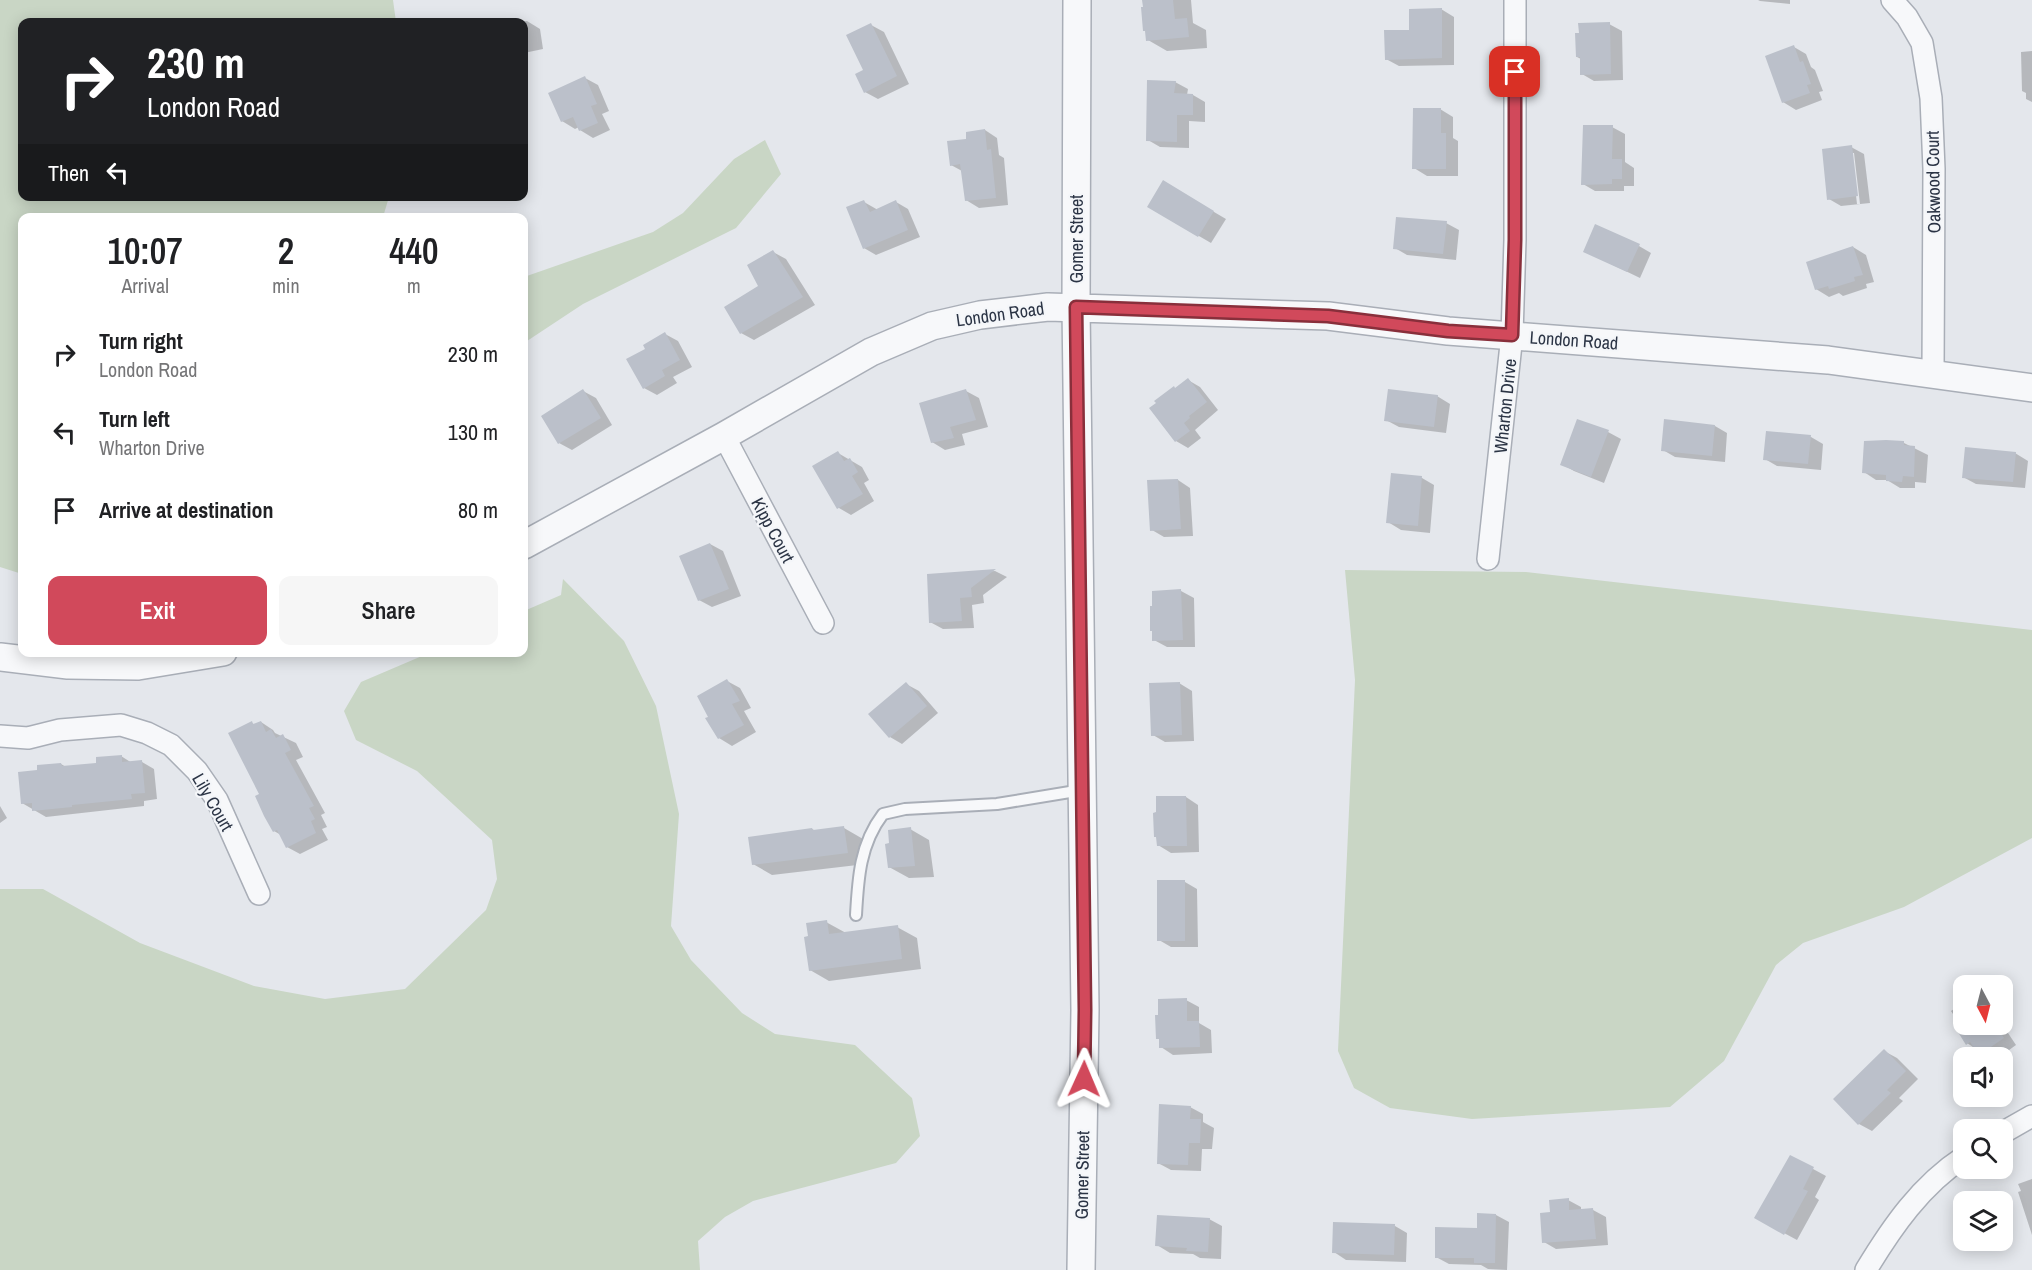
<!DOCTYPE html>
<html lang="en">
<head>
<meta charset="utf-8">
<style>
  body { margin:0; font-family:"Archivo Narrow",sans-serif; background:#f6f6f6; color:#202124; height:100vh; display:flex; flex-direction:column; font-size:22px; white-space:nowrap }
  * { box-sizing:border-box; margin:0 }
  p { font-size:20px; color:#757577 }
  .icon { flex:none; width:33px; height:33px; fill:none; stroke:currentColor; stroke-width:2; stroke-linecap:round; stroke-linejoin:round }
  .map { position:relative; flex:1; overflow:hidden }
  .panel { position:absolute; left:18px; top:213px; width:510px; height:444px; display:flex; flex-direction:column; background:#fff; border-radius:12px; box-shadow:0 3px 15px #0003 }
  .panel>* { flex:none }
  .banner { position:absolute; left:18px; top:18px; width:510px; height:183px; border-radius:12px; box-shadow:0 3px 15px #0003; background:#202124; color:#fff; overflow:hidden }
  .needle { width:39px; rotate:173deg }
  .controls { position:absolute; left:1953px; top:975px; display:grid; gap:12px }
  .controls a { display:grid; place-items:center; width:60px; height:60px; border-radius:12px; background:#fff; box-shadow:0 3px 15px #0003; font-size:30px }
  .pin { position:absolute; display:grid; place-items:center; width:51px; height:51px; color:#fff; margin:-26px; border-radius:12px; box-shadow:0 3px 9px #0006 }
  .me { position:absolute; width:66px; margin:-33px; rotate:1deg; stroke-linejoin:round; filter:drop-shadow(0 0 4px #0008) }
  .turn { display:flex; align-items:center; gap:21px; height:126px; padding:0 30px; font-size:27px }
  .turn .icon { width:78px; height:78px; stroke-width:2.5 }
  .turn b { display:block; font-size:42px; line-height:51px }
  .then { display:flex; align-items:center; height:57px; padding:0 30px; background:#0003; gap:12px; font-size:22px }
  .eta { display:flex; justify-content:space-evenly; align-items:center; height:102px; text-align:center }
  .eta b { font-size:36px; font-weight:600; line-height:42px }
  .action { display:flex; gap:12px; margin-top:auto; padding:12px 30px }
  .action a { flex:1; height:69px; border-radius:12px; background:#d1495b; color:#fff; font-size:24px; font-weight:600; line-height:69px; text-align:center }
  .action a+a { background:#f6f6f6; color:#202124 }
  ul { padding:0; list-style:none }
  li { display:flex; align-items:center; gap:18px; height:78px; padding:0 30px }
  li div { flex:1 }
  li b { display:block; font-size:22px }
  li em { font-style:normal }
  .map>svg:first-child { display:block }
  .green { fill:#c9d6c5 }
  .shadow { fill:#0003; fill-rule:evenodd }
  .building { fill:#bbc0ca }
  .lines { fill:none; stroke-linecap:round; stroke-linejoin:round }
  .service-casing { stroke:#a9aeb7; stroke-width:14 }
  .minor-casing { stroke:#a9aeb7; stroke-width:24 }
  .tertiary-casing { stroke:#a9aeb7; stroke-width:30 }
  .service { stroke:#f7f8fa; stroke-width:10 }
  .minor { stroke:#f7f8fa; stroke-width:21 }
  .tertiary { stroke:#f7f8fa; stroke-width:27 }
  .route-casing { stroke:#882f3b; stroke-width:15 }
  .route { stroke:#d1495b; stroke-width:10 }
  .labels { text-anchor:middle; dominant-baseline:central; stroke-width:4.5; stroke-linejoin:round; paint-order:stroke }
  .street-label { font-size:18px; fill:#2b3445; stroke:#f4f6f9 }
</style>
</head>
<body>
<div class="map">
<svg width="2032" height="1270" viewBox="0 0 2032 1270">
  <rect width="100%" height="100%" fill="#e4e7ec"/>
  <path class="green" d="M 0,0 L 393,0 L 396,22 L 22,22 L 22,196 L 389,197 L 383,217 L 22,218 L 22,574 L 0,567 Z
    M 765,140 L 781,174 L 736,228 L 583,304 L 524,343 L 524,277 L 653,232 L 683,213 L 734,159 Z
    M 1345,570 L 1526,572 L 2032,630 L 2032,838 L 1904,907 L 1803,943 L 1776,965 L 1724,1061 L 1670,1107 L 1472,1119 L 1390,1108 L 1354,1088 L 1338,1051 L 1355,680 Z
    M 563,579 L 624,641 L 656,706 L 679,814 L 671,926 L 691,960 L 742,1013 L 775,1034 L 855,1045 L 912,1098 L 920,1136 L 896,1163 L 753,1201 L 725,1217 L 698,1241 L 700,1270 L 0,1270 L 0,889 L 43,889 L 140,943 L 254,986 L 325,999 L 405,989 L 486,910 L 497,879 L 492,840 L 417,771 L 356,740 L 344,711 L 361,682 L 429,653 L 524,652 L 524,611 L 561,595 Z"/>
  <path class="shadow" d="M 1143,0 L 1191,0 L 1193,23 L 1206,30 L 1207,48 L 1167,51 L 1148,40 Z
    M 1758,0 L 1790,0 L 1790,4 L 1760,1 Z
    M 1441,9 L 1454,17 L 1454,65 L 1399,66 L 1386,59 L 1411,31 Z
    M 527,21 L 540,29 L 543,49 L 524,53 L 524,22 L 520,22 Z
    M 1609,24 L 1622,31 L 1623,80 L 1594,81 L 1582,74 L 1581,59 L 1577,57 Z
    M 871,25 L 884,32 L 909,84 L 878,99 L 865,92 L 865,71 Z
    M 1794,47 L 1806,54 L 1811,67 L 1815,70 L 1823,91 L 1819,92 L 1822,100 L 1796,110 L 1783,102 Z
    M 2032,51 L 2032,102 L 2026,99 L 2026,93 L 2022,91 L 2021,52 Z
    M 585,78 L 598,85 L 609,111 L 602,114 L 610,130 L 593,138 L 580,130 L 579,127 L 575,129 L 562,121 Z
    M 1175,82 L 1188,89 L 1187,95 L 1193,95 L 1205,102 L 1205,122 L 1189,121 L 1189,148 L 1160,147 L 1148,140 Z
    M 1440,109 L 1453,117 L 1453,138 L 1458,141 L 1458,176 L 1427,176 L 1414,168 Z
    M 1612,127 L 1625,134 L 1625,162 L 1634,168 L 1634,186 L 1624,186 L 1624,191 L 1595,191 L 1583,184 Z
    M 985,130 L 997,138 L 999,155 L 1004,158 L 1008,205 L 979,208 L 966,200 L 962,171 L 951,165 L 968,140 Z
    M 1851,147 L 1864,154 L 1870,203 L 1841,206 L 1829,199 ZM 1851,153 L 1854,153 L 1860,204 L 1857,204 Z
    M 1163,182 L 1226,219 L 1211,243 L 1149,207 Z
    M 864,202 L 878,210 L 896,202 L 908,209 L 920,237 L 876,255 L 864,248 Z
    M 1446,223 L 1459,230 L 1456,260 L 1407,255 L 1395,248 Z
    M 1639,246 L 1651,253 L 1640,278 L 1584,251 Z
    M 1853,247 L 1866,255 L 1874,282 L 1866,284 L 1867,288 L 1843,296 L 1839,293 L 1829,297 L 1816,289 Z
    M 773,252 L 786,259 L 815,305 L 754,340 L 741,333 Z
    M 665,334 L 678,341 L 692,367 L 673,377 L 677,383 L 657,395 L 644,388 L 647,349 Z
    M 1188,380 L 1200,387 L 1218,410 L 1195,430 L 1201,438 L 1188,448 L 1176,441 L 1177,389 Z
    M 583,391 L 596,398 L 612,425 L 572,450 L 559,443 Z
    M 966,391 L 979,398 L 988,427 L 962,434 L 965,445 L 945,450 L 932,442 Z
    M 1437,396 L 1450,404 L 1446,433 L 1399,427 L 1386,420 Z
    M 1715,426 L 1727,433 L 1725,462 L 1675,457 L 1663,450 Z
    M 1608,432 L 1621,439 L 1604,483 L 1574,471 L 1562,464 Z
    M 1767,433 L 1811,437 L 1823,444 L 1821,470 L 1777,466 L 1765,459 Z
    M 1904,443 L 1928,455 L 1926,483 L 1915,482 L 1915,488 L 1900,488 L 1887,480 L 1876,480 L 1864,472 Z
    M 838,453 L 862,467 L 869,480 L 864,483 L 874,501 L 851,515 L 839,508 Z
    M 2015,453 L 2028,461 L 2025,488 L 1976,484 L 1963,477 Z
    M 1393,475 L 1422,478 L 1434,485 L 1430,533 L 1401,530 L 1388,522 Z
    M 1178,480 L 1190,488 L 1193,536 L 1164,537 L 1152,530 Z
    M 710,544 L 723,551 L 741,596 L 712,607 L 699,600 Z
    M 995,571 L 1007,577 L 983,595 L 984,603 L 972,605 L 974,628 L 943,629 L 930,622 L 929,575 Z
    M 1181,591 L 1194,598 L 1195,647 L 1167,647 L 1154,640 L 1154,608 Z
    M 727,681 L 740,688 L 751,708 L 744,711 L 756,732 L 732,746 L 719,738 Z
    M 1179,683 L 1192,691 L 1194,741 L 1165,742 L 1153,735 Z
    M 906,684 L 919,691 L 938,713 L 902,744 L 890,737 Z
    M 261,722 L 273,730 L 275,733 L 296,743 L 303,757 L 296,760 L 325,813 L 321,815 L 327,827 L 322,829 L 328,840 L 300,854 L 287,847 L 281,835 L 274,831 L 261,794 L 252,723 L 255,725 Z
    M 121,756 L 132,763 L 142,762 L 154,769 L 157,799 L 144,801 L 144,806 L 46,817 L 22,803 L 61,764 L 66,767 L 98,764 Z
    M 1186,797 L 1198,805 L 1199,852 L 1171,853 L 1158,845 Z
    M 0,806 L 7,818 L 0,823 Z
    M 844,828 L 863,839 L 866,864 L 772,875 L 753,864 L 812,829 L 816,831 Z
    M 910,829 L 929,840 L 934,877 L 909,878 L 889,867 Z
    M 1185,882 L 1197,889 L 1198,947 L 1171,947 L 1159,940 Z
    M 826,922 L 846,933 L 897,927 L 917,938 L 921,969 L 829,981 L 810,970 Z
    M 1186,1000 L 1199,1007 L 1199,1023 L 1211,1030 L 1212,1053 L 1173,1055 L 1161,1047 Z
    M 1964,1002 L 1964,1024 L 2002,1024 L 2016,1045 L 1998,1058 L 1986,1058 L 1980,1054 L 1976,1049 L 1967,1043 L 1953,1022 L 1957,1020 L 1951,1011 Z
    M 1884,1051 L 1897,1058 L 1918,1079 L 1899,1098 L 1903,1101 L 1872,1131 L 1859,1124 L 1835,1099 Z
    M 1190,1107 L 1203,1114 L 1203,1122 L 1214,1128 L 1212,1149 L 1202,1149 L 1201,1171 L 1171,1170 L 1158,1163 Z
    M 1791,1157 L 1826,1176 L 1815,1197 L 1819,1200 L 1797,1240 L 1756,1218 Z
    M 2032,1179 L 2032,1235 L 2018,1192 L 2021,1191 L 2018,1184 Z
    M 1568,1200 L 1581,1207 L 1581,1211 L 1593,1210 L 1606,1217 L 1608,1245 L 1556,1249 L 1544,1242 L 1552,1213 Z
    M 1496,1215 L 1509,1222 L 1507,1270 L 1488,1269 L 1481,1265 L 1449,1264 L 1436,1257 L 1478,1230 Z
    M 1209,1219 L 1222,1226 L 1221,1259 L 1200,1258 L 1193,1254 L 1170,1253 L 1157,1245 Z
    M 1395,1226 L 1407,1233 L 1406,1262 L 1346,1260 L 1334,1252 Z"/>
  <path class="building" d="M 1142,0 L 1173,0 L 1175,19 L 1187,18 L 1189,37 L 1146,41 L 1145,31 L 1143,31 L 1141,7 L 1143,7 Z
    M 1442,8 L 1442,58 L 1385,60 L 1384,30 L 1409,30 L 1409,9 Z
    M 1610,22 L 1611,74 L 1580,75 L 1580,57 L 1576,57 L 1575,33 L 1579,33 L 1578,23 Z
    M 871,23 L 897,76 L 864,93 L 855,74 L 863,70 L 846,35 Z
    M 1794,45 L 1800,62 L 1803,61 L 1811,84 L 1807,85 L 1810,93 L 1782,103 L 1765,56 Z
    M 585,76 L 597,104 L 591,106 L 598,123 L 579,131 L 573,117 L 561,122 L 548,93 Z
    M 1147,80 L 1176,81 L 1174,93 L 1193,94 L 1193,115 L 1177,115 L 1177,142 L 1146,141 Z
    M 1413,108 L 1441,108 L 1441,133 L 1446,133 L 1446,169 L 1412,169 Z
    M 1583,125 L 1613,125 L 1612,159 L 1622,159 L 1622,179 L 1612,179 L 1612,184 L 1581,185 Z
    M 985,129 L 987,150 L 991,149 L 996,198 L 965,201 L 960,164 L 950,166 L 947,141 L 966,139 L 966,132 Z
    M 1852,145 L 1858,196 L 1827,200 L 1822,149 Z
    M 1163,180 L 1214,211 L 1198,237 L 1147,207 Z
    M 864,200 L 870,212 L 896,200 L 908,230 L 863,249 L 846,207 Z
    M 1396,217 L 1447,221 L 1443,254 L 1393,249 Z
    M 1595,224 L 1640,244 L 1627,272 L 1583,252 Z
    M 1853,246 L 1863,275 L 1854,277 L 1855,281 L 1829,289 L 1828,286 L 1815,290 L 1806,262 Z
    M 773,250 L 803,297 L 740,334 L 724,307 L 758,286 L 747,265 Z
    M 665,332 L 680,360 L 662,370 L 665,376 L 643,389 L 626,359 L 645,349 L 643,345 Z
    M 1188,378 L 1207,402 L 1189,416 L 1190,418 L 1184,423 L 1190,431 L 1175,442 L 1149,408 L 1156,403 L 1154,401 L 1174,386 L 1175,388 Z
    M 583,389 L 601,418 L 558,444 L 541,416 Z
    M 966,389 L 976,420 L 950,427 L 954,438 L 931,443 L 919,403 Z
    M 1388,389 L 1438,395 L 1434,427 L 1384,421 Z
    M 1577,419 L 1609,430 L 1591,477 L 1560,465 Z
    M 1664,419 L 1715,425 L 1712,456 L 1661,451 Z
    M 1766,431 L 1811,435 L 1808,464 L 1763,460 Z
    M 1886,440 L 1904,441 L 1904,445 L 1915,446 L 1914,477 L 1903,476 L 1902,482 L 1886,481 L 1886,475 L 1862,473 L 1864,441 Z
    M 1965,447 L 2016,452 L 2013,482 L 1962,478 Z
    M 838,451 L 844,461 L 850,458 L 858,472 L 852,476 L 863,494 L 837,509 L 812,466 Z
    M 1391,473 L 1422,476 L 1418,526 L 1386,523 Z
    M 1178,479 L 1181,529 L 1150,531 L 1147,480 Z
    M 710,543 L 729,589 L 698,601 L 679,556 Z
    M 996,569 L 971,588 L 972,597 L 960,598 L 962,621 L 929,623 L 927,574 Z
    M 1181,589 L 1183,640 L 1152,641 L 1152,631 L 1150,631 L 1150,606 L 1152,606 L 1152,591 Z
    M 727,679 L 740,701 L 732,704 L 744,725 L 718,739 L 705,718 L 708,717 L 697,696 Z
    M 906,682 L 927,706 L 889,738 L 868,714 Z
    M 1180,682 L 1182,735 L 1151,736 L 1149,683 Z
    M 252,721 L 253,724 L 261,721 L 266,732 L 271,729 L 276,738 L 283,734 L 291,750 L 285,753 L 314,806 L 309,808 L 315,819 L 311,821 L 316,833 L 286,848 L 277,830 L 273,832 L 264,816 L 255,796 L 259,794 L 228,733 Z
    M 122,755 L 122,762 L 142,760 L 145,793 L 131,794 L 132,799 L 72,805 L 72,807 L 32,811 L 32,803 L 21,804 L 18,772 L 37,770 L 37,765 L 61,763 L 62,766 L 96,763 L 96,757 Z
    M 1156,796 L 1186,796 L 1187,846 L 1157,846 L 1156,837 L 1154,837 L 1153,813 L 1156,812 Z
    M 844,826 L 848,853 L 752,865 L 748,837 L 812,828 L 813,830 Z
    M 911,827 L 915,866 L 888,868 L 885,844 L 889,843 L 888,830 Z
    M 1157,880 L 1185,880 L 1185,941 L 1157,941 Z
    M 827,920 L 829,934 L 898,925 L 902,959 L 809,971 L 804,937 L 808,936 L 806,923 Z
    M 1187,998 L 1187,1021 L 1199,1021 L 1200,1047 L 1159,1048 L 1159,1039 L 1156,1039 L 1155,1015 L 1158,1015 L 1158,999 Z
    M 1953,1024 L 1995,1024 L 2004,1038 L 1979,1055 L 1970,1042 L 1966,1045 Z
    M 1884,1049 L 1906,1071 L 1887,1090 L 1891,1093 L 1858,1125 L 1833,1099 Z
    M 1159,1104 L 1191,1106 L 1190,1119 L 1201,1119 L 1200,1143 L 1189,1143 L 1188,1165 L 1157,1164 Z
    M 1790,1155 L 1814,1167 L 1803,1189 L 1808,1191 L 1784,1235 L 1754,1218 Z
    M 1569,1198 L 1569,1210 L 1593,1208 L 1596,1239 L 1542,1243 L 1540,1213 L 1550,1212 L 1549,1200 Z
    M 1477,1213 L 1496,1214 L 1495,1263 L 1474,1263 L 1474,1258 L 1435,1258 L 1435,1227 L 1477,1228 Z
    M 1157,1215 L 1210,1218 L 1208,1252 L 1186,1251 L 1187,1248 L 1155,1246 Z
    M 1333,1222 L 1395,1224 L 1394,1255 L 1332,1253 Z"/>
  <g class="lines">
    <defs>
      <path id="service" d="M 856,915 C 858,878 860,844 883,814 L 905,809 L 997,804 L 1082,790"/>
      <path id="minor" d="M 1892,0 L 1907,17 L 1922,43 L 1931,98 L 1934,169 L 1933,374
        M 724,436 L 823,623
        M 1488,559 L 1512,335 L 1515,240 L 1515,0
        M 0,736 L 28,738 L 60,730 L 121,725 L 147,733 L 171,745 L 197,771 L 217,800 L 259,894
        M 2002,1133 L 2032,1116
        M 1866,1270 C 1892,1227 1921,1185 1964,1157"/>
      <path id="tertiary" d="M 1077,0 L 1076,307 L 1085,1010 L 1081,1270
        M 524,545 L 724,436 L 871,352 L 932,326 L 980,315 L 1048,307 L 1328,316 L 1448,331 L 1828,360 L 2032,388
        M 0,657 L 68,665 L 138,666 L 223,652"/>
    </defs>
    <use href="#service" class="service-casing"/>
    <use href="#minor" class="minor-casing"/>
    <use href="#tertiary" class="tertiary-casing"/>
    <use href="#service" class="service"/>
    <use href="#minor" class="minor"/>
    <use href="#tertiary" class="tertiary"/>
  </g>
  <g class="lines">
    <defs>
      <path id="route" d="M 1084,1079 L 1085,1010 L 1076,307 L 1328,316 L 1448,331 L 1512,335 L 1515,240 L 1515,72"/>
    </defs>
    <use href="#route" class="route-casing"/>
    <use href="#route" class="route"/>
  </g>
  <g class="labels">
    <g class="street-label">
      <text transform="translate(1933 182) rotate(-91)">Oakwood Court</text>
      <text transform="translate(1076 239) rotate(-90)">Gomer Street</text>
      <text transform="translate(1000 314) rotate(-8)">London Road</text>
      <text transform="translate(1574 340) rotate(4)">London Road</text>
      <text transform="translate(1505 406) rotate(-84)">Wharton Drive</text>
      <text transform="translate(773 530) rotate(62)">Kipp Court</text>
      <text transform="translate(213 802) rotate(60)">Lily Court</text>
      <text transform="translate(1082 1175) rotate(-89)">Gomer Street</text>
    </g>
  </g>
</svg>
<div class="controls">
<a><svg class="needle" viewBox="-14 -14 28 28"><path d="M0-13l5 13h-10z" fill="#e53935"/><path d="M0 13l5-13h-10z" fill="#757577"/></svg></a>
<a><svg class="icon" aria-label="sound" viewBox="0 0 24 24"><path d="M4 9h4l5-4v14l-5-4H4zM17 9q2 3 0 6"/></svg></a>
<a><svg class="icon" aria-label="search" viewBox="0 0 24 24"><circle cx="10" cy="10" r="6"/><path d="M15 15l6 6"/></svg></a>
<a><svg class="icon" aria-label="layers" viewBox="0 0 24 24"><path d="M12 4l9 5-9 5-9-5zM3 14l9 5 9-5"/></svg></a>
</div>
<div class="pin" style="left:1515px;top:72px;background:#d93025"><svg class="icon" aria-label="arrive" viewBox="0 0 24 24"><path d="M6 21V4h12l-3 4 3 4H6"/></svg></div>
<svg class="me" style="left:1084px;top:1079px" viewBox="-20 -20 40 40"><path d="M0-17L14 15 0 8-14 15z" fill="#d1495b" stroke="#fff" stroke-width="4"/></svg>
<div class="banner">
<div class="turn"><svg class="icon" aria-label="right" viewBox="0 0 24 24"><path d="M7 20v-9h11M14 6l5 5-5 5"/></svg><div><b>230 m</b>London Road</div></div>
<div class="then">Then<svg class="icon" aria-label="left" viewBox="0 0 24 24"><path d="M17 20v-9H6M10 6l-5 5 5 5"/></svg></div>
</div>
<section class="panel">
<div class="eta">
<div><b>10:07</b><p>Arrival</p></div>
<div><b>2</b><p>min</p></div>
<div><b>440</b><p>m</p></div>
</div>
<ul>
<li><svg class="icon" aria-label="right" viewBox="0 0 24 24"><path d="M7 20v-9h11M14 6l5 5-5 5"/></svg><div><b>Turn right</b><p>London Road</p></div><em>230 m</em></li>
<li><svg class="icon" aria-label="left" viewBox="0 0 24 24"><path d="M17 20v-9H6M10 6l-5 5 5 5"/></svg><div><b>Turn left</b><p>Wharton Drive</p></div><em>130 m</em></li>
<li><svg class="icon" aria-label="arrive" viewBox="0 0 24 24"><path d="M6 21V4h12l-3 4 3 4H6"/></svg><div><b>Arrive at destination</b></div><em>80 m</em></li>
</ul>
<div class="action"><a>Exit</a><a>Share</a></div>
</section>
</div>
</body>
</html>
